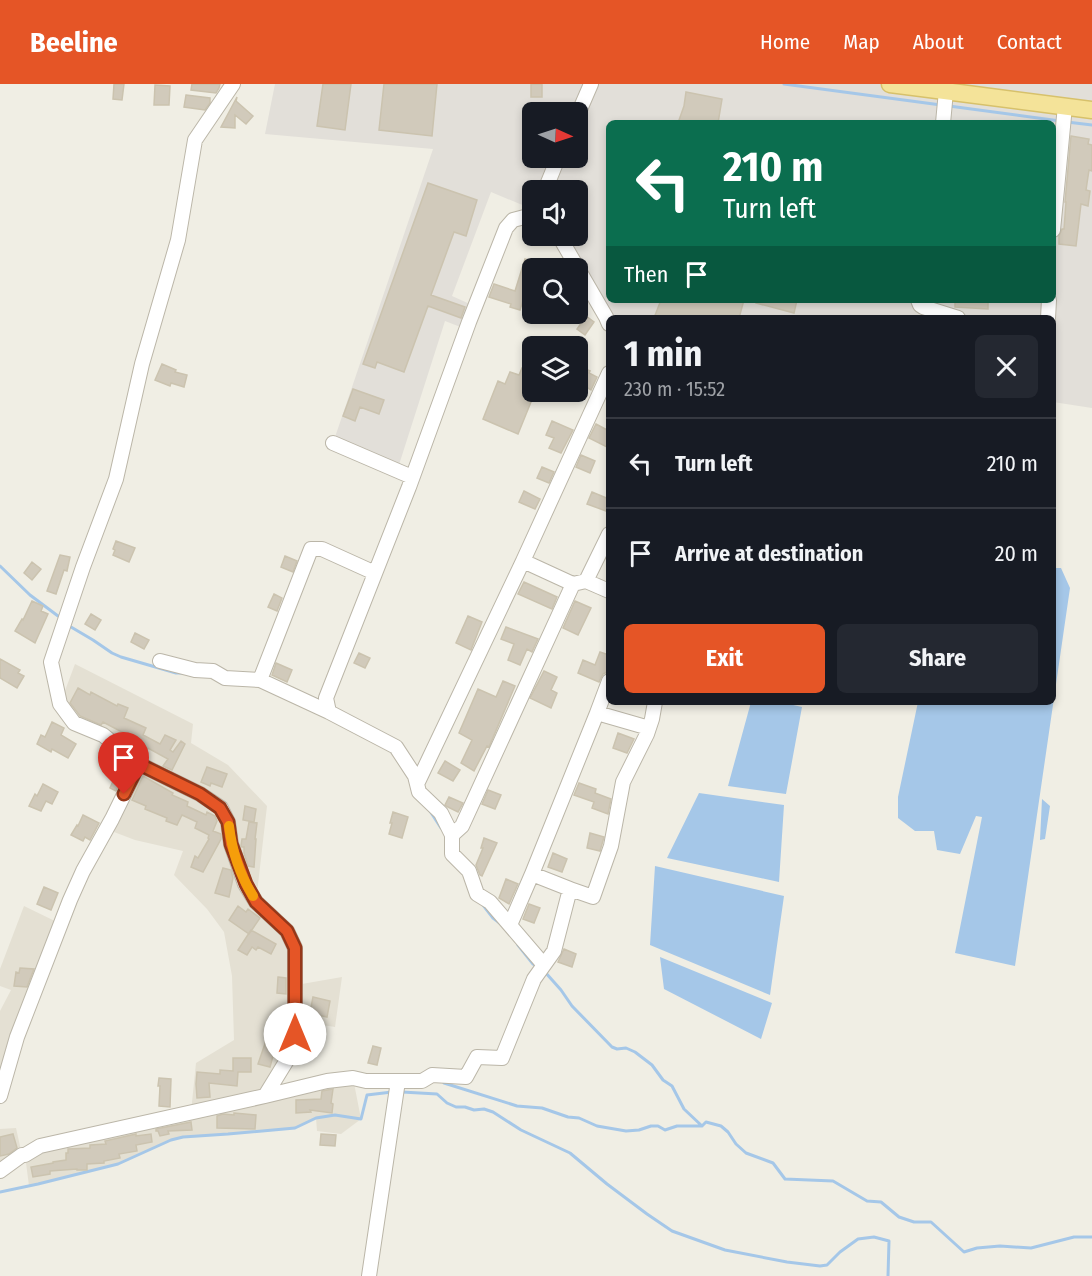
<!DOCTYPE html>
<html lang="en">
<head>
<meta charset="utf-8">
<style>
  body { margin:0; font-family:"Fira Sans Condensed",sans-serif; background:#242831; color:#f1f3f6; height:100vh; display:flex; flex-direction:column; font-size:22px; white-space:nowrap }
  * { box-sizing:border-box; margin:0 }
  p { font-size:20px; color:#9ea1a6 }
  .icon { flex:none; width:33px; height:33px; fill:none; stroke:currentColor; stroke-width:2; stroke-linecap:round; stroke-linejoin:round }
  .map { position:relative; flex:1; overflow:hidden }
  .panel { position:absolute; left:606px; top:231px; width:450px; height:390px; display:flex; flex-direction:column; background:#171b24; border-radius:9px; box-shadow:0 3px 9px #0003 }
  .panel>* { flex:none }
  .guide { position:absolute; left:606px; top:36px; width:450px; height:183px; border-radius:9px; box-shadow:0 3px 9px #0003; background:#0b6e4f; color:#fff; overflow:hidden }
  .needle { width:39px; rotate:93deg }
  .controls { position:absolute; left:522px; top:18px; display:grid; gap:12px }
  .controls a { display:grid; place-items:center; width:66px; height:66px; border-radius:9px; background:#171b24; box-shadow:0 3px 9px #0003; font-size:30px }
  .pin { position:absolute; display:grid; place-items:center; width:51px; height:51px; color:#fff; margin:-62px -26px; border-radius:50% 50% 50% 0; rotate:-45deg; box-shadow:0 0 6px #0007 }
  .pin .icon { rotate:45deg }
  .me { position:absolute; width:66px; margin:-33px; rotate:0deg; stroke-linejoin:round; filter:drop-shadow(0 0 4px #0008) }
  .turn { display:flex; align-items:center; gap:21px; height:126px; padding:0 18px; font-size:27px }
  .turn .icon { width:78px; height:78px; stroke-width:2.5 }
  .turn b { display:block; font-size:42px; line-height:51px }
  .then { display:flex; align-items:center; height:57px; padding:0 18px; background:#0003; gap:12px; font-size:22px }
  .round { display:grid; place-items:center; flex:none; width:63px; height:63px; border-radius:9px; background:#242831 }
  .headline { display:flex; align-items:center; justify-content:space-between; height:102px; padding:0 18px }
  h1 { font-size:36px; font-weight:700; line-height:45px }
  .cta { display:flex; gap:12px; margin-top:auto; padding:12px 18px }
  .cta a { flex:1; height:69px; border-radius:9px; background:#e55526; color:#fff; font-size:24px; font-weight:700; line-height:69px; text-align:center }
  .cta a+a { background:#242831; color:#f1f3f6 }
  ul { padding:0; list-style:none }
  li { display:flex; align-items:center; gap:18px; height:90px; padding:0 18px; border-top:2px solid #363941 }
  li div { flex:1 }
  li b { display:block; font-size:22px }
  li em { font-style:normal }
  header { display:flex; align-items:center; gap:36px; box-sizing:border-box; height:84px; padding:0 30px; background:#e55526; color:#fff }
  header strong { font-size:28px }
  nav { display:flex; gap:33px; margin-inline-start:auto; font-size:21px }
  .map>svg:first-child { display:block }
  .residential { fill:#e4e0d3 }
  .industrial { fill:#e2dfd9; fill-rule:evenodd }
  .water { fill:#a5c7e8 }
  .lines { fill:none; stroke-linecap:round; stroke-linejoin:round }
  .stream { stroke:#a5c7e8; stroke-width:3 }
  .building { fill:#d1cabb; stroke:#cbc3af; stroke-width:1.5 }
  .minor-casing { stroke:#bbb6a8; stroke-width:16 }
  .major-casing { stroke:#d7c16b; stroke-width:19 }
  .minor { stroke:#fff; stroke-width:14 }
  .major { stroke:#f4e399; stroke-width:16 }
  .route-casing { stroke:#953719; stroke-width:15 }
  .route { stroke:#e55526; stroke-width:10 }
  .slow { stroke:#f59e0b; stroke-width:10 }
</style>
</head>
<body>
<header>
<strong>Beeline</strong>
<nav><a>Home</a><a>Map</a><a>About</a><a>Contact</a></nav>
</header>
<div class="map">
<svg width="1092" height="1192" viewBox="0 0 1092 1192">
  <rect width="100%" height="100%" fill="#f0eee4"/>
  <path class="residential" d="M 75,580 L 193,640 L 191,659 L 228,681 L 267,722 L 256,818 L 287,847 L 296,901 L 342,893 L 335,943 L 296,937 L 295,963 L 265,1012 L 353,994 L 361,1035 L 341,1050 L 317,1047 L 316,1034 L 295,1044 L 228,1050 L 183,1053 L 171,1056 L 118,1080 L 29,1102 L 25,1071 L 191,1028 L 196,979 L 234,956 L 232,892 L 224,848 L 207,825 L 174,791 L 183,767 L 135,756 L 114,748 L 128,703 L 139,680 L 60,620 Z
    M 24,822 L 61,840 L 0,1012 L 0,927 L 11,906 L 0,902 L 0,885 Z
    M 16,1044 L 22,1071 L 0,1087 L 0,1045 Z"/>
  <path class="industrial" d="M 275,0 L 1092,0 L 1092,324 L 1053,318 L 1053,234 L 614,234 L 558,152 L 578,152 L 578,106 L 532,106 L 532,125 L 491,108 L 452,212 L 472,221 L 463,244 L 445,237 L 397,387 L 333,359 L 433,65 L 265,50 ZM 532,28 L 578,28 L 578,74 L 532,74 ZM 609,39 L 1053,39 L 1053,216 L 609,216 Z"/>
  <path class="water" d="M 1053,484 L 1061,484 L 1070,504 L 1015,882 L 955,869 L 982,733 L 976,732 L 960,770 L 937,766 L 934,747 L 915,747 L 898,734 L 898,713 L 918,618 L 1053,618 Z
    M 751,618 L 780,618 L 802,623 L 786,710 L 728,702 Z
    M 699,709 L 784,721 L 779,798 L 667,774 Z
    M 1042,715 L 1050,722 L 1045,755 L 1040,756 Z
    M 655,782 L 784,812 L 770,911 L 650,861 Z
    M 660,873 L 772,919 L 761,955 L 664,905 Z"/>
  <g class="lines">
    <path class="stream" d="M 784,0 L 941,21
      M 949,22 L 1060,37
      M 1067,38 L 1092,41
      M 0,482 L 30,511 L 58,532
      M 71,543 L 93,556 L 112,569 L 121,573 L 176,589 L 184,589
      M 430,727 L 441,744
      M 483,821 L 493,834 L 501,840
      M 518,861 L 533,880 L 538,883
      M 545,888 L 561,906 L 572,922 L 612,963 L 617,965 L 626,964 L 635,968 L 652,981 L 663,996 L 672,1002 L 684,1025 L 702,1042 L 706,1038 L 721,1042 L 728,1048 L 736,1060 L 746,1069 L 773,1079 L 785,1095 L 833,1097 L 867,1117 L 881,1118 L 899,1133 L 914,1138 L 931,1138 L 964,1168 L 977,1164 L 1000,1162 L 1031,1164 L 1074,1153 L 1092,1153
      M 444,999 L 517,1022 L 542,1024 L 568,1033 L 579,1034 L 597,1042 L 626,1047 L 639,1046 L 651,1042 L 658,1042 L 665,1046 L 677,1042 L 702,1042
      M 402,1008 L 437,1010 L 447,1019 L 456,1023 L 465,1023 L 474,1026 L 484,1025 L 493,1028 L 521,1046 L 570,1069 L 607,1100 L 647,1130 L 672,1147 L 725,1166 L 787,1178 L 820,1182 L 827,1181 L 840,1168 L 858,1155 L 874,1153 L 889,1157 L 888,1192
      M 0,1108 L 38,1100 L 118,1080 L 171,1056 L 183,1053 L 228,1050 L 295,1044 L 316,1034 L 335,1031 L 361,1035 L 367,1011 L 392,1008"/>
  </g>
  <path class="building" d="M 114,0 L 124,0 L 122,16 L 113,15 Z
    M 192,0 L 220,0 L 219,4 L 216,9 L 191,6 Z
    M 323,0 L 351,0 L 345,46 L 317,42 Z
    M 384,0 L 437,0 L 432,52 L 379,46 Z
    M 531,0 L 542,0 L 542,13 L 531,13 Z
    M 155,1 L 170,2 L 169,21 L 154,21 Z
    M 686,8 L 722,15 L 718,39 L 678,39 L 684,22 Z
    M 186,11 L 210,14 L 210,19 L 205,26 L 184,23 Z
    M 237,13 L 236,17 L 253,32 L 246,40 L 235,31 L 235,44 L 221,43 Z
    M 1071,52 L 1089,55 L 1088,60 L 1092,61 L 1092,87 L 1089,86 L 1086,106 L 1090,107 L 1088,122 L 1081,120 L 1076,162 L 1059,160 L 1059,152 L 1062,145 L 1064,145 L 1066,118 L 1065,118 Z
    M 428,99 L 477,116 L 466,152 L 454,148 L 431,211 L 465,223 L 461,234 L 428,222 L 404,288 L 377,278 L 375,284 L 363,280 Z
    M 525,175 L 535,178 L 520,226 L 510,223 L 511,220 L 489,213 L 494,200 L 515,207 Z
    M 661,216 L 744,216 L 739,234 L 654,234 Z
    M 757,216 L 797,216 L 794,229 L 756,219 Z
    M 955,216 L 988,216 L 988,225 L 955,223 Z
    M 586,232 L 594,238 L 585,251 L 577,245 Z
    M 162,280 L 176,286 L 175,288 L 187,291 L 184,303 L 171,299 L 170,302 L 155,296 Z
    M 578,282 L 590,287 L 589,289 L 597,293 L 591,306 L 578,298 Z
    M 522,284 L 532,289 L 524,310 L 533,313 L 518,350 L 483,335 L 498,297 L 505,300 L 510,288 L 519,291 Z
    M 353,305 L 384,316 L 379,330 L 360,323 L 355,337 L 343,332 Z
    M 552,337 L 573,346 L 561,369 L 549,364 L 554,354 L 546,351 Z
    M 596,340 L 609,347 L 609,364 L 589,354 Z
    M 581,371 L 595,377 L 590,389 L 576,383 Z
    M 542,383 L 554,388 L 549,399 L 537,394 Z
    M 524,407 L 540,415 L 535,425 L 519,418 Z
    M 592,408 L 609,415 L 609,419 L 606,427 L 587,420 Z
    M 116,457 L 135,464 L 129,478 L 113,471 L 115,466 L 113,465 Z
    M 60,471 L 70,473 L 67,487 L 64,486 L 56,510 L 47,507 Z
    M 285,472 L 297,477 L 293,488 L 281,483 Z
    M 32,478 L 41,485 L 32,496 L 24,489 Z
    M 524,498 L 557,513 L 552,525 L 518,510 Z
    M 274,510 L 282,514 L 277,527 L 268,523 Z
    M 32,517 L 43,522 L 41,527 L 48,530 L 35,559 L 15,547 L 22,535 L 23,536 Z
    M 575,517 L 591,524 L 578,551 L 563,544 Z
    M 91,530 L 101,536 L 95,546 L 85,540 Z
    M 468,532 L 482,538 L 471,566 L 456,559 Z
    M 506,543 L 538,555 L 532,568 L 527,565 L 520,581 L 508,576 L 514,560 L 501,555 Z
    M 135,549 L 149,556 L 144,565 L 131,558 Z
    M 600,568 L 609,571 L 609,583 L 607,588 L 603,590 L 599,598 L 578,589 L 583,576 L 595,581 Z
    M 359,569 L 370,574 L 365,584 L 354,579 Z
    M 0,575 L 20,586 L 18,589 L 24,592 L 17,604 L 0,594 Z
    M 276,579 L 292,586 L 287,598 L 272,591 Z
    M 544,587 L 557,593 L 551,606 L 557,609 L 551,624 L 530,614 Z
    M 503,597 L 515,602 L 489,663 L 487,662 L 474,687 L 461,679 L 472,656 L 459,649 L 478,605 L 496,613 Z
    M 78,604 L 90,611 L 91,608 L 117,622 L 118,620 L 128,624 L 124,634 L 146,644 L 143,651 L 160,660 L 165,651 L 176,656 L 170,666 L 173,668 L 181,657 L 185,660 L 172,686 L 163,682 L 168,675 L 148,664 L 144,672 L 121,654 L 124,649 L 103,638 L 101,641 L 80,632 L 70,619 Z
    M 52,638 L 64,644 L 61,651 L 76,660 L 68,674 L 52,665 L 51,668 L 37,660 L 41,651 L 45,653 Z
    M 618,649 L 634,655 L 627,669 L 613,664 Z
    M 445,677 L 460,686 L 453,697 L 438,689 Z
    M 124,679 L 128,682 L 116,707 L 110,704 L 114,695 L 116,696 Z
    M 207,683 L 227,690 L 222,703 L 211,699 L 210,702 L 201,698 Z
    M 143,692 L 173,709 L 172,711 L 188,718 L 187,722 L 206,731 L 207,728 L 215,732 L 217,737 L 213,747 L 221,750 L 221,755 L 203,788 L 191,783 L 195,772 L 198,774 L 209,755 L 208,754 L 209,751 L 195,744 L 197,738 L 182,731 L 177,741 L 166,737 L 167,734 L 145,725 L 146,722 L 132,716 Z
    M 579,699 L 596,705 L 595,709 L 611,715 L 608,730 L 592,724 L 594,718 L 574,711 Z
    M 43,700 L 58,708 L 52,720 L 46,717 L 41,727 L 29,722 L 35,710 L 37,712 Z
    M 488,706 L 501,711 L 495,725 L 482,720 Z
    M 449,713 L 463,719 L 458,728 L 448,723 L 445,721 Z
    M 245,722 L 256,725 L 254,738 L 243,736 Z
    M 393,728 L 408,733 L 402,754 L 389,750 L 392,739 L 390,739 Z
    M 83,731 L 99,739 L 90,756 L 85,753 L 83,757 L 71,751 L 77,741 L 78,742 Z
    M 249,738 L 257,739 L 255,755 L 256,755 L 254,783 L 248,782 L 244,769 L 244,763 L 242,763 L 241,762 L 242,755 L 246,755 Z
    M 590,749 L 604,753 L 600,767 L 587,764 Z
    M 484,754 L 497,759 L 482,792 L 480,791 L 476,781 L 483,764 L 481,764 Z
    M 553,769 L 567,775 L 562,788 L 548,783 Z
    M 223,784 L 231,786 L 233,794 L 229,813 L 215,809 Z
    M 506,795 L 518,800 L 509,820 L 499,814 Z
    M 44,803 L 58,809 L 51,826 L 37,820 Z
    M 529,820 L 540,824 L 534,839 L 523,835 Z
    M 238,822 L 246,828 L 248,825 L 260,834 L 249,850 L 229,836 Z
    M 251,846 L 276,860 L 271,870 L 258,863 L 256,866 L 252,863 L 247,871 L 238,866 Z
    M 564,865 L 576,870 L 572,883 L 558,878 Z
    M 20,884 L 34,885 L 27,903 L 14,902 L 16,888 L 19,889 Z
    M 278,893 L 286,894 L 286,910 L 277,909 Z
    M 313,913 L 330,917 L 327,933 L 310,929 Z
    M 270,937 L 283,941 L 282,945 L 285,946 L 278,963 L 273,972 L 270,983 L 258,980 L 269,948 L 267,947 Z
    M 373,962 L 381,964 L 377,981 L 368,979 Z
    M 233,974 L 251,974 L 251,988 L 238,988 L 237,1002 L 209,999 L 210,1013 L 197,1014 L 196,1000 L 197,988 L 220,990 L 220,986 L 233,987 Z
    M 159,994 L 171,995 L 170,1023 L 159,1022 L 160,1002 L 158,1002 Z
    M 333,1005 L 331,1019 L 333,1020 L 332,1029 L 310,1026 L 311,1028 L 296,1029 L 296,1016 L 321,1015 L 322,1007 Z
    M 234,1029 L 256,1031 L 255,1045 L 217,1044 L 217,1032 L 223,1030 L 234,1031 Z
    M 191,1038 L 192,1046 L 168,1047 L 169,1050 L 160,1052 L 158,1047 L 156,1047 L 156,1045 Z
    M 13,1050 L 17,1064 L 9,1070 L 0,1072 L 0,1053 Z
    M 136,1050 L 136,1052 L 151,1050 L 152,1058 L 136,1061 L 137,1067 L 119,1070 L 120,1074 L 104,1077 L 104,1079 L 87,1080 L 87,1086 L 77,1086 L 77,1085 L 50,1087 L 50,1090 L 33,1093 L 31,1083 L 53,1079 L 53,1078 L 66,1076 L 66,1069 L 68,1069 L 68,1065 L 90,1064 L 90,1061 L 106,1060 L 105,1057 Z
    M 321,1050 L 336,1051 L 335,1062 L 320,1061 Z"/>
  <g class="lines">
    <defs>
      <path id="minor" d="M 578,30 L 591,0
        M 943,39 L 946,7
        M 545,106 L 558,74
        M 532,131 L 513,136 L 506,144 L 469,238 L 409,403 L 326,614 L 329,628 L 396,663 L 415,692 L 419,708 L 441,729 L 452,751 L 452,770 L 469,787 L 477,810 L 490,818 L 544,881
        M 1053,146 L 1065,22
        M 559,152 L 606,233 L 609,240
        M 918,216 L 920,221 L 923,223 L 958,234
        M 1048,234 L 1049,216
        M 333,359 L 412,393
        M 523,477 L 609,289
        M 586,497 L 609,507
        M 160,577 L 195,586 L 213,587 L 225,594 L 260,596
        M 609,597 L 597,629 L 649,644
        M 329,628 L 260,596 L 311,465 L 322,465 L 375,489
        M 417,700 L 523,477 L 573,500
        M 452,751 L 462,742 L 573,500 L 586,497 L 609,450
        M 570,805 L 532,790 L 597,629
        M 510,841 L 532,790
        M 0,1012 L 17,953 L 70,816 L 83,787 L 112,735 L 139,680
        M 265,1012 L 327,997 L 353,994 L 366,997 L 422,997 L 432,991 L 466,993 L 477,973 L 502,974 L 534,895 L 554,867 L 570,805 L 593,813 L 611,762 L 623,698 L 647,650 L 652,635 L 655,618
        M 0,1087 L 22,1071 L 25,1071 L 40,1062 L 265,1012 L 295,963 L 295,864 L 287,847 L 256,818 L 245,800 L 231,760 L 228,738 L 221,724 L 200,710 L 139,680 L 103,651 L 74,639 L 60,620 L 51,578 L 83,483 L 116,395 L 142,280 L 178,156 L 195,56 L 233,0
        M 369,1192 L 398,997"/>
      <path id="major" d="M 890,0 L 1092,26"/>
    </defs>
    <use href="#minor" class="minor-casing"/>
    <use href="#major" class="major-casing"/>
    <use href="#minor" class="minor"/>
    <use href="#major" class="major"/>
  </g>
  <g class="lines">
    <defs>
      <path id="route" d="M 124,710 L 139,680 L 200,710 L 220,724 L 228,738 L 231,760 L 246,800 L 256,818 L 287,847 L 295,864 L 295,950"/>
    </defs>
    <use href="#route" class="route-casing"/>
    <use href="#route" class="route"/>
    <path class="slow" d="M 229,742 C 232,767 240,791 253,812"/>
  </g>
</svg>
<div class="controls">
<a><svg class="needle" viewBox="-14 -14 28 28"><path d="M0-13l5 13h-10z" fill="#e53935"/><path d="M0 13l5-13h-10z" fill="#9ea1a6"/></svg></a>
<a><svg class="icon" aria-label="sound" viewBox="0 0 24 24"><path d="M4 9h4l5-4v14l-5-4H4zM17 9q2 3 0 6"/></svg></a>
<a><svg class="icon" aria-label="search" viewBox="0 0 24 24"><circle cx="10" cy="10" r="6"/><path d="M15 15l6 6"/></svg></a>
<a><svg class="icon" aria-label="layers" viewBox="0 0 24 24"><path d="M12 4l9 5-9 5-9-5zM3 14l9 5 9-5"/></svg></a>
</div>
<div class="pin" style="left:124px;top:710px;background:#d93025"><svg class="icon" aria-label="arrive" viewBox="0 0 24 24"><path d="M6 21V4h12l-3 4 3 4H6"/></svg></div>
<svg class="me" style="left:295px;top:950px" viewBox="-20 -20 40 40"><circle r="19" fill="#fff"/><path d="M0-13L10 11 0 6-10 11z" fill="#e55526"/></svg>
<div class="guide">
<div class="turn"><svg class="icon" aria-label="left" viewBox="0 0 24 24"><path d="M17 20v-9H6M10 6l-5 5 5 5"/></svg><div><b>210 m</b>Turn left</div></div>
<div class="then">Then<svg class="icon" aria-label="arrive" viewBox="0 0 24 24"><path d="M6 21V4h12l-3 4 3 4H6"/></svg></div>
</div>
<section class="panel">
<div class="headline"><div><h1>1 min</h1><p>230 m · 15:52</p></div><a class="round"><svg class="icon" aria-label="close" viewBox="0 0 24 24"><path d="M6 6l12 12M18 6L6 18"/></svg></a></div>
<ul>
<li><svg class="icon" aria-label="left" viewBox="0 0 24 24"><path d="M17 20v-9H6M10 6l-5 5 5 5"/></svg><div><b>Turn left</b></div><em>210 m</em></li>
<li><svg class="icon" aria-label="arrive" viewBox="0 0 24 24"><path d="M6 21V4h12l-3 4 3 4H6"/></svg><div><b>Arrive at destination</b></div><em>20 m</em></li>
</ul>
<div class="cta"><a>Exit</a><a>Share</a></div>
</section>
</div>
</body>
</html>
